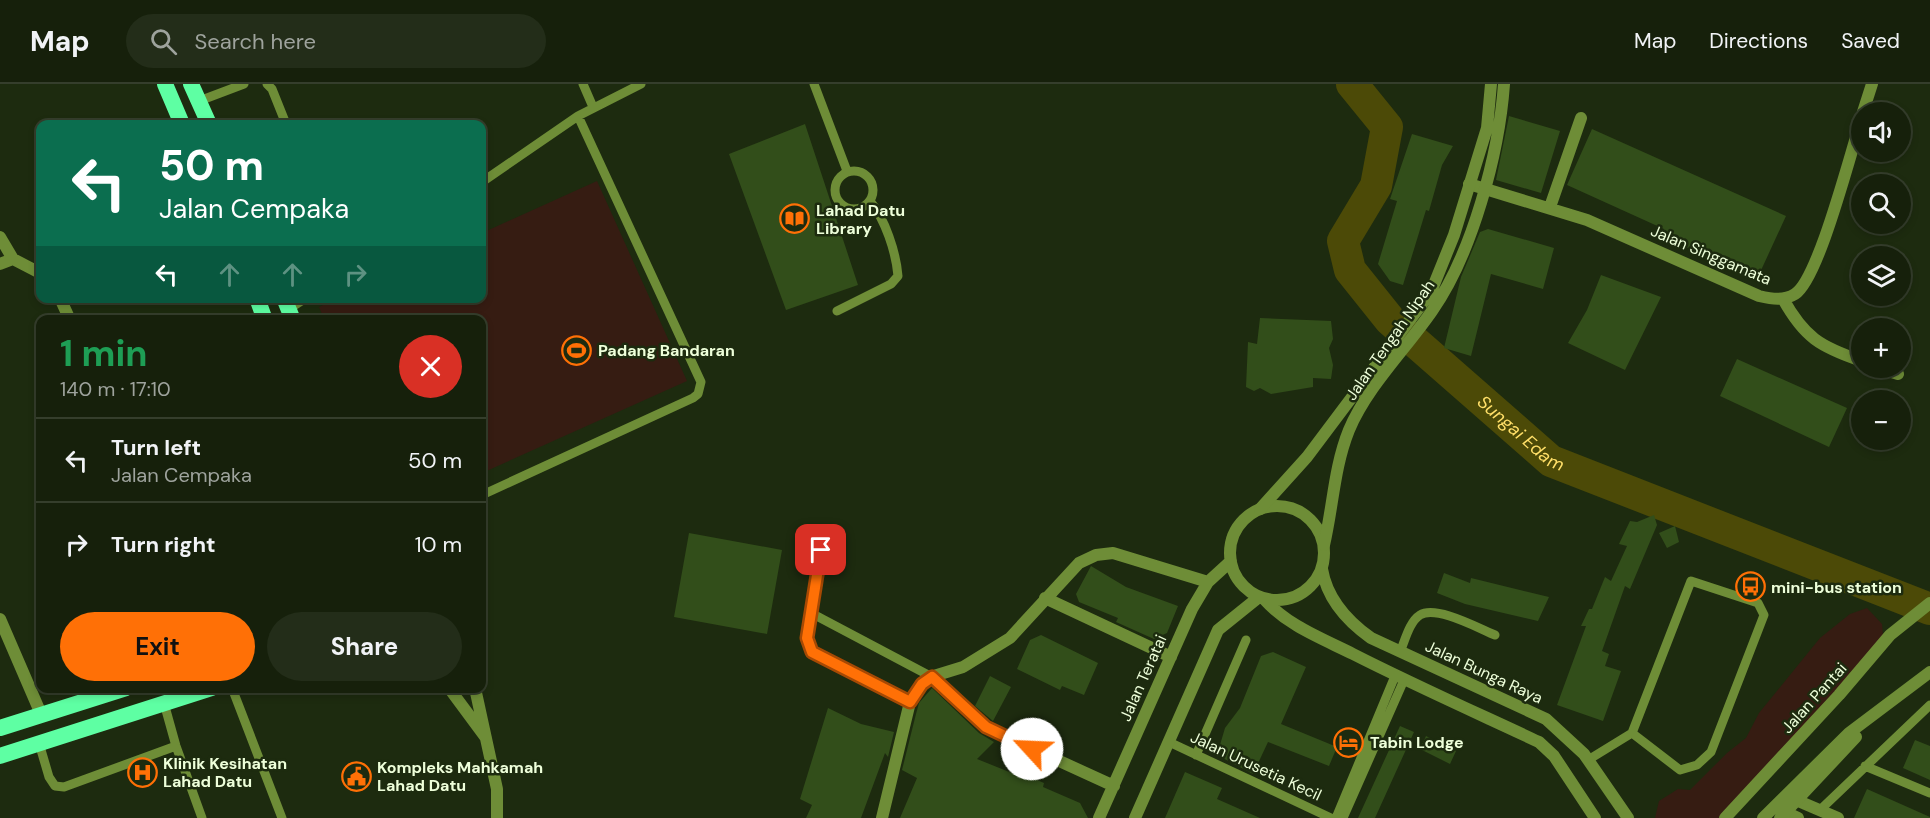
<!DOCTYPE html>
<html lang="en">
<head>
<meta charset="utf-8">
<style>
  body { margin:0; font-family:"DM Sans",sans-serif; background:#232d19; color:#f1f3f6; height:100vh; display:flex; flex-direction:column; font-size:22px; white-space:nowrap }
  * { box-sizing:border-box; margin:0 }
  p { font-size:20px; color:#9ea39d }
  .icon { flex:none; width:33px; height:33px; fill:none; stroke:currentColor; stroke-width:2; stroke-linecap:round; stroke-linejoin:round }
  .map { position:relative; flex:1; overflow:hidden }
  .details { position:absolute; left:36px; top:231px; width:450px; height:378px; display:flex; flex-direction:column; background:#16200b; border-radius:12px; box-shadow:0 3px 9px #0003,0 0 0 2px #353e2c }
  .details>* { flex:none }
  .top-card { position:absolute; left:36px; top:36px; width:450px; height:183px; border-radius:12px; box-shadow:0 3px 9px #0003,0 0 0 2px #353e2c; background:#0b6e4f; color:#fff; overflow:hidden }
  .buttons { position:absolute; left:1851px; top:18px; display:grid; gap:12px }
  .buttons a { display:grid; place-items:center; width:60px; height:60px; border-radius:50%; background:#16200b; box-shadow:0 3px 9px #0003,0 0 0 2px #353e2c; font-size:30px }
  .pin { position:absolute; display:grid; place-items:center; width:51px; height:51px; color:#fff; margin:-26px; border-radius:12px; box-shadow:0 3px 9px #0006 }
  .me { position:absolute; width:66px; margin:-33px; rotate:295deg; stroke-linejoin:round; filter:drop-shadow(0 0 4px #0008) }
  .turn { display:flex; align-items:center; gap:21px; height:126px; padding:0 24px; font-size:27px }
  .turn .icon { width:78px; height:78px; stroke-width:2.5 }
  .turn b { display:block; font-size:42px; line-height:51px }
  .lanes { display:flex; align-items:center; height:57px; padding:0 24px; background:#0003; justify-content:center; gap:30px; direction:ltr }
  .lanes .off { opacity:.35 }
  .round { display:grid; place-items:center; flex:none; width:63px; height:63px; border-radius:32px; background:#232d19 }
  .summary { display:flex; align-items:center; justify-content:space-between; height:102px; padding:0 24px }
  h1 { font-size:36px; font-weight:700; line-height:45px; color:#1e9e55 }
  .button { display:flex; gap:12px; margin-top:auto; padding:12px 24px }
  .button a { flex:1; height:69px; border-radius:36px; background:#ff7006; color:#111; font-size:24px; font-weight:700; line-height:69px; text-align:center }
  .button a+a { background:#232d19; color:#f1f3f6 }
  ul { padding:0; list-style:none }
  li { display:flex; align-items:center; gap:18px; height:84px; padding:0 24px; border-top:2px solid #353e2c }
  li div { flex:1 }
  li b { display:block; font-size:22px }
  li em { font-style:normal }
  header { display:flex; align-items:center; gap:36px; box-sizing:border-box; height:84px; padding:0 30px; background:#16200b; border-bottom:2px solid #353e2c }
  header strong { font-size:28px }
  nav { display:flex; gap:33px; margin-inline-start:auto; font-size:21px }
  .search { width:420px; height:54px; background:#232d19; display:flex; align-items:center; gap:15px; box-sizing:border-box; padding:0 21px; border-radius:33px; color:#9ea39d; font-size:22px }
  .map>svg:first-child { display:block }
  .green { fill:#361c12 }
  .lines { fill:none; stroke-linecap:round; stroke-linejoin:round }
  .river { stroke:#4c4a07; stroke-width:32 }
  .building { fill:#324e1a }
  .service { stroke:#6e8d37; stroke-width:9 }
  .minor { stroke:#6e8d37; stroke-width:12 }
  .tertiary { stroke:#6e8d37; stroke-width:12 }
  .trunk { stroke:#5effa3; stroke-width:16 }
  .route-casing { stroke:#a64904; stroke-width:15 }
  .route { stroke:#ff7006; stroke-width:10 }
  .labels { text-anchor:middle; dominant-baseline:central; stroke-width:5; stroke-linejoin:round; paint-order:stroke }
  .poi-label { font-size:16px; font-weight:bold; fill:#eeffda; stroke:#1d2b0f; text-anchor:start }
  .street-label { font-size:16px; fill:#eeffda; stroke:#1d2b0f }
  .water-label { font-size:18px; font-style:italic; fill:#ffdf68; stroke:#1d2b0f }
</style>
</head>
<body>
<header>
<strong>Map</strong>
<div class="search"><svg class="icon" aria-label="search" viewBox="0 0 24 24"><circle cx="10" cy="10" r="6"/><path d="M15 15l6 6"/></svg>Search here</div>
<nav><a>Map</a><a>Directions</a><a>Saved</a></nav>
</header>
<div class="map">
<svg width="1930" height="734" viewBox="0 0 1930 734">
  <rect width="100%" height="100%" fill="#1d2b0f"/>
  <path class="green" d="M 597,97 L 687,297 L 482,389 L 482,236 L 324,235 L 319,223 L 337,214 L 482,214 L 482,149 Z
    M 1867,524 L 1882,540 L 1883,551 L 1840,604 L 1719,734 L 1655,734 L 1659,717 L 1678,705 L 1690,706 L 1727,669 L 1746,654 L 1759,629 L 1820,554 L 1850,530 Z"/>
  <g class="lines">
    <path class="river" id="s1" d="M 1352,0 L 1387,43 L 1376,102 L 1343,157 L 1350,186 L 1390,236 L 1551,377 L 1930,525"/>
  </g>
  <path class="building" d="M 1509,32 L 1560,47 L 1541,109 L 1496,96 Z
    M 805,40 L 858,201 L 786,226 L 729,70 Z
    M 1592,45 L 1786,132 L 1757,195 L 1661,152 L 1664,145 L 1567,101 Z
    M 1412,50 L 1453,62 L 1442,81 L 1429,127 L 1426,126 L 1403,201 L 1390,197 L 1378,180 L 1397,117 L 1390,115 Z
    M 1488,145 L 1554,164 L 1543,205 L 1491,190 L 1471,272 L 1444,264 L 1461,193 L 1480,148 Z
    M 1601,191 L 1661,213 L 1625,286 L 1568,259 L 1587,226 Z
    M 1260,234 L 1331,237 L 1333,255 L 1329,264 L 1333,281 L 1331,295 L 1313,294 L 1313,303 L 1271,310 L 1260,304 L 1254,307 L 1246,303 L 1248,258 L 1257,260 Z
    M 1737,275 L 1847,324 L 1829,363 L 1720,312 Z
    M 1654,431 L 1657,441 L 1630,505 L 1625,502 L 1602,567 L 1609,570 L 1605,582 L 1621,587 L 1603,637 L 1557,621 L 1586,542 L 1581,542 L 1589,525 L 1592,525 L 1605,493 L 1611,497 L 1627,462 L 1619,460 L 1630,437 L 1637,438 Z
    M 1675,442 L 1679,458 L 1667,464 L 1659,449 Z
    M 689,449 L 782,466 L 767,550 L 674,533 Z
    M 1091,482 L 1126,503 L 1178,522 L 1167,549 L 1154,555 L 1116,538 L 1118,534 L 1079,518 L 1076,510 Z
    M 1444,489 L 1470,499 L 1471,494 L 1549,513 L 1538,537 L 1465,520 L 1437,509 Z
    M 1041,551 L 1098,579 L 1084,611 L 1062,602 L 1060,606 L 1017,585 L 1030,556 Z
    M 1273,568 L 1306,583 L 1281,640 L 1337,663 L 1329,682 L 1268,658 L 1253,690 L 1217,671 L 1225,644 L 1240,624 L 1261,572 Z
    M 990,592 L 1011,603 L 993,637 L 975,622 Z
    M 932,604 L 979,649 L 994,658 L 977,675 L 1027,695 L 1028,692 L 1044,699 L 1043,703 L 1080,719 L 1088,734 L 900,734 L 917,694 L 902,686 L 916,630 L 919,619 Z
    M 828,624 L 861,640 L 894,648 L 888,673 L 885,669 L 861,734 L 806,734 L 812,721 L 800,715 Z
    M 1400,642 L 1414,648 L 1375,734 L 1358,734 Z
    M 1426,652 L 1456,667 L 1450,680 L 1420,665 Z
    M 1915,656 L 1930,662 L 1930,696 L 1903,684 Z
    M 1185,688 L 1222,704 L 1217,715 L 1260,734 L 1165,734 Z
    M 1867,705 L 1930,733 L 1930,734 L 1854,734 Z"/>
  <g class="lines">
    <path class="service" d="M 267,0 L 272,5 L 286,40
      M 583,0 L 593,23
      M 814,0 L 847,87
      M 199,17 L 244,0
      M835 106a19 19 0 1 1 38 0a19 19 0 1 1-38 0Z
      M 482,98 L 578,32 L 641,0
      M 289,225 L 306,214
      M 837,227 L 891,200 L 898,192 C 896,168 885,135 870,117
      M 482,411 L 693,314 L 698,310 L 701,298 L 578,32
      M 821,466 L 807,561 L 812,568 L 910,618
      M 811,529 L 932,593
      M 1400,568 C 1405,557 1409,538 1420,531 C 1436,521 1478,544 1495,551
      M 232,604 L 282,734
      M 164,619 L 176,662 L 202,734
      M 1169,658 L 1331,734
      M 39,659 L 49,693 L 55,702 L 64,703 L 176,662
      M 1196,671 L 1246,556
      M 1588,676 L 1632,649 L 1691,497 L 1758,519 L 1764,531 L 1711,668 L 1697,681 L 1680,686 L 1632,649
      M 1865,682 L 1930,709
      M 1820,726 L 1930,621
      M 1336,734 L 1395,592
      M 1343,734 L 1404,596"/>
    <path class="minor" d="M 1863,28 L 1872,0
      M 1469,100 L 1587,136 L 1759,212 C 1772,215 1784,217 1795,210 C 1819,195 1851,66 1862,34
      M 1550,123 L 1581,34
      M 0,153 L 13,175 L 40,189
      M 0,180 L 13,175
      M 60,214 L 70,236
      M 1783,215 C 1804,253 1820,263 1862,277
      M 1879,284 L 1898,290
      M1230 469a47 47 0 1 1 94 0a47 47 0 1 1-94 0Z
      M 1322,485 C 1327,515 1347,537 1371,554 L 1546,635 L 1584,670 L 1628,734
      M 1045,514 L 1171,573
      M 1264,515 C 1288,542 1321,554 1353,570 C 1414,601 1477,629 1539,658 L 1554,672 L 1595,734
      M 0,535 L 41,630
      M 932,593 L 985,643 L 1114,702
      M 449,604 L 486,654
      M 475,604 L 497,705 L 497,734
      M 1796,716 L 1838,734
      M 1785,728 L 1798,734
      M 882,734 L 910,618 L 922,600 L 937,591 L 963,583 L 1010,554 L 1079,479 L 1096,471 L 1113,469 L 1208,498
      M 1099,734 L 1192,525 L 1208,498 L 1231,477
      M 1135,734 L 1218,546 L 1259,513"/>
    <path class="tertiary" d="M 1260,425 L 1307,373 L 1431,208 L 1454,151 L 1487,44 L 1491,0
      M 1324,461 C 1333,423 1334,383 1349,346 C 1367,303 1405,266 1432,227 C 1472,170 1499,70 1504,0
      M 1725,734 L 1839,611 L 1890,551 L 1930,519
      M 1763,734 L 1849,649 L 1930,588
      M 1780,734 L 1856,653"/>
    <path class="trunk" d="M 165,0 L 182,40
      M 191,0 L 209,40
      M 257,214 L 265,236
      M 284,214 L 293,236
      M 0,644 L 126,604
      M 0,672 L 212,604"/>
  </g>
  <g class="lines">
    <defs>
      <path id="route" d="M 821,466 L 807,554 L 812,568 L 910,618 L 922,600 L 932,593 L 986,643 L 1032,665"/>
    </defs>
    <use href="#route" class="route-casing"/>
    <use href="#route" class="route"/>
  </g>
  <defs>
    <symbol id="library-ring" viewBox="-11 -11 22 22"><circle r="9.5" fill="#1d2b0f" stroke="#ff7006" stroke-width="1.5"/><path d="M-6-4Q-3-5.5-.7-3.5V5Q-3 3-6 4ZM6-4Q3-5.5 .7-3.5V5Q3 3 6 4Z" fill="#ff7006"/></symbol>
    <symbol id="stadium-ring" viewBox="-11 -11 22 22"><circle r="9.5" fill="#1d2b0f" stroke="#ff7006" stroke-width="1.5"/><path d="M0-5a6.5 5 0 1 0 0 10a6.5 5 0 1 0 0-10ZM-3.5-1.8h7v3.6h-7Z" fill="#ff7006"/></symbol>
    <symbol id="bus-ring" viewBox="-11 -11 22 22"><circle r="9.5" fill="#1d2b0f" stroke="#ff7006" stroke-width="1.5"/><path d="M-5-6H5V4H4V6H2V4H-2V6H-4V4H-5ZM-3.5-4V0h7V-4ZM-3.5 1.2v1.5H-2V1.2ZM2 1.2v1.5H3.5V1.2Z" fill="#ff7006"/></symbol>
    <symbol id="hotel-ring" viewBox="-11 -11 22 22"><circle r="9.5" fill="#1d2b0f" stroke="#ff7006" stroke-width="1.5"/><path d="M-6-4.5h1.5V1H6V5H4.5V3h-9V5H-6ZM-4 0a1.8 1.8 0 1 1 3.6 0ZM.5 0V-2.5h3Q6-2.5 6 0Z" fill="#ff7006"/></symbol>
    <symbol id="hospital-ring" viewBox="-11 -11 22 22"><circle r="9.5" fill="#1d2b0f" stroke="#ff7006" stroke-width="1.5"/><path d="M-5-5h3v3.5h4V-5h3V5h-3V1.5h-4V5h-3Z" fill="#ff7006"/></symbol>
    <symbol id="civic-ring" viewBox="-11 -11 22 22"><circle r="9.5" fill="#1d2b0f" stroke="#ff7006" stroke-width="1.5"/><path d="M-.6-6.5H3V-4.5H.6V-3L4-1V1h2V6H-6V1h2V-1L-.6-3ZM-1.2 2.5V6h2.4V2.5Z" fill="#ff7006"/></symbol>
  </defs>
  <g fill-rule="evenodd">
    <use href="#library-ring" x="778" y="118" width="33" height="33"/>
    <use href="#stadium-ring" x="560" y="250" width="33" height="33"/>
    <use href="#bus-ring" x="1734" y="486" width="33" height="33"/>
    <use href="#hotel-ring" x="1332" y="642" width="33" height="33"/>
    <use href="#hospital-ring" x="126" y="672" width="33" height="33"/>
    <use href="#civic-ring" x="340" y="676" width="33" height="33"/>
  </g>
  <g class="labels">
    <g class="poi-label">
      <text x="816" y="126">Lahad Datu<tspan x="816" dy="18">Library</tspan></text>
      <text x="598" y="266">Padang Bandaran</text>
      <text x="1771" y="503">mini-bus station</text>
      <text x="1370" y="658">Tabin Lodge</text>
      <text x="163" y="679">Klinik Kesihatan<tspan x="163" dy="18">Lahad Datu</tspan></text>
      <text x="377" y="683">Kompleks Mahkamah<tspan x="377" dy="18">Lahad Datu</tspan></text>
    </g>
    <g class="street-label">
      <text transform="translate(1711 171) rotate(23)">Jalan Singgamata</text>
      <text transform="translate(1390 256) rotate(-55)">Jalan Tengah Nipah</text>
      <text transform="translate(1484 588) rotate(25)">Jalan Bunga Raya</text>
      <text transform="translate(1143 594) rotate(-66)">Jalan Teratai</text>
      <text transform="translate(1814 614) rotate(-48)">Jalan Pantai</text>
      <text transform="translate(1256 682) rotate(25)">Jalan Urusetia Kecil</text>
    </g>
    <g class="water-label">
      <text stroke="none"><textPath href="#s1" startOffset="447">Sungai Edam</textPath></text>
    </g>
  </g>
</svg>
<div class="buttons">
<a><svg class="icon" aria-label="sound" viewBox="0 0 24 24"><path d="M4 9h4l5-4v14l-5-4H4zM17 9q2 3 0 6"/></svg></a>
<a><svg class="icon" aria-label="search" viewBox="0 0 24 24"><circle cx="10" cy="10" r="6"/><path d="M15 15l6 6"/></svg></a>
<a><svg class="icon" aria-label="layers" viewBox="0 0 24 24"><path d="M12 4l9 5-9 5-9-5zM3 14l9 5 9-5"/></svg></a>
<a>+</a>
<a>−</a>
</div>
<div class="pin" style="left:821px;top:466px;background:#d93025"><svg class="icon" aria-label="arrive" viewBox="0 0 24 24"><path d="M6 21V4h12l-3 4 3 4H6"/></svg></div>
<svg class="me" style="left:1032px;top:665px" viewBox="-20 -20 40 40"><circle r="19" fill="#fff"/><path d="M0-13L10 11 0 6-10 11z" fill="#ff7006"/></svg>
<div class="top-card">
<div class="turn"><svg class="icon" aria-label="left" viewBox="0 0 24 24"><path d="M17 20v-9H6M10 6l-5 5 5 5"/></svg><div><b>50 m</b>Jalan Cempaka</div></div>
<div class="lanes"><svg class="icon" aria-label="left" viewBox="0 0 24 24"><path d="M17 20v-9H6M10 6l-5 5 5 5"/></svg><svg class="icon off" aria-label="ahead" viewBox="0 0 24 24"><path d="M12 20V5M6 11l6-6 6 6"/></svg><svg class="icon off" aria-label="ahead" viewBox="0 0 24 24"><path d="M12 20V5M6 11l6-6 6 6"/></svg><svg class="icon off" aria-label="right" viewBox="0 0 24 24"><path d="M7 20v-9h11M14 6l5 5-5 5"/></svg></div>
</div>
<section class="details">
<div class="summary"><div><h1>1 min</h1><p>140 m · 17:10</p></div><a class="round" style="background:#d93025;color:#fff"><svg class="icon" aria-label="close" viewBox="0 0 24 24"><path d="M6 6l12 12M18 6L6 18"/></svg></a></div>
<ul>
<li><svg class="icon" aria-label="left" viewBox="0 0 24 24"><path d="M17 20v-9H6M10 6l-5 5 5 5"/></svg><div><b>Turn left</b><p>Jalan Cempaka</p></div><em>50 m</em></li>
<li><svg class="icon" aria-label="right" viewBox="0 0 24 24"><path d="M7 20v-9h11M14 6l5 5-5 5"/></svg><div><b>Turn right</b></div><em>10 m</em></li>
</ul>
<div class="button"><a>Exit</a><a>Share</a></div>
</section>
</div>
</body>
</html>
